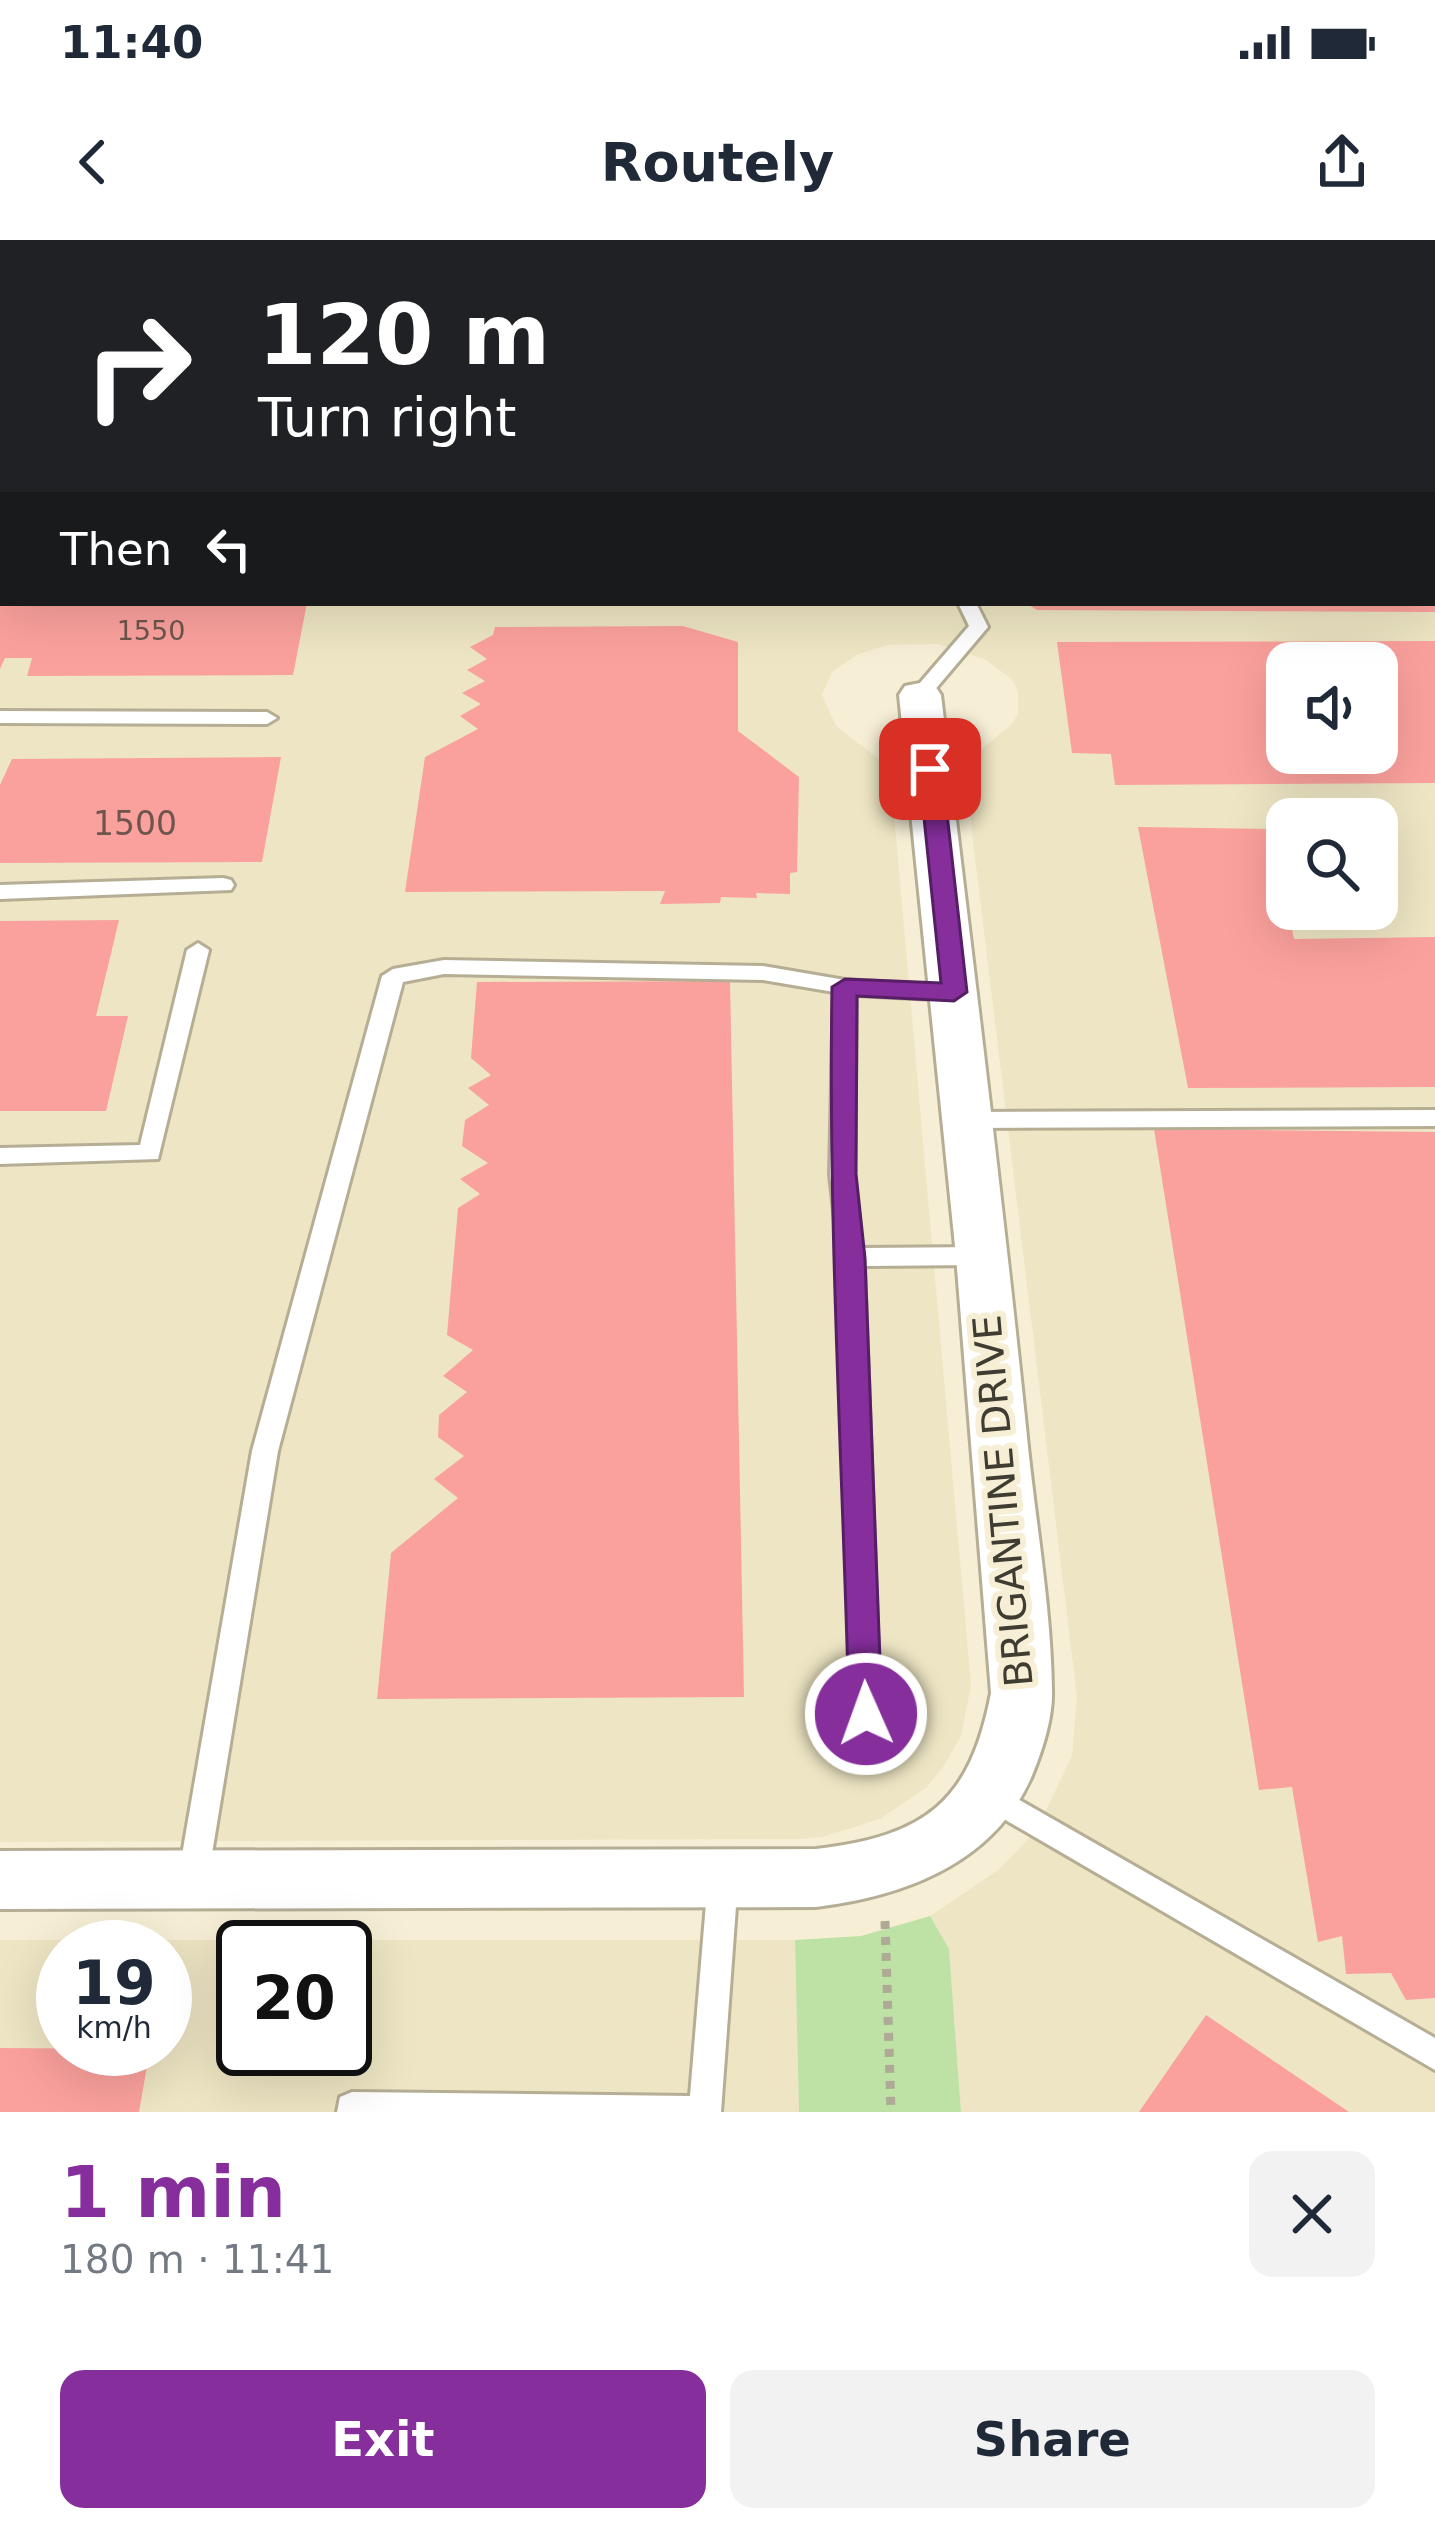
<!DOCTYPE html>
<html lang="en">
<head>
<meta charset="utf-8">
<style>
  body { margin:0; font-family:"DejaVu Sans",sans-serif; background:#f2f2f3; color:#1f2937; height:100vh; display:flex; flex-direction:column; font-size:45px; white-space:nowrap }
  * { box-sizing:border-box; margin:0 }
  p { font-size:39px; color:#747a83 }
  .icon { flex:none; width:66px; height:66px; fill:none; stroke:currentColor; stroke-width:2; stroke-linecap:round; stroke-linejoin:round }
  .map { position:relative; height:1872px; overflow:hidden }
  .details { display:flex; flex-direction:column; background:#fff; flex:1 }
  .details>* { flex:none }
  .hud { position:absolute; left:0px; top:0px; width:1437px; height:366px; box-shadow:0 12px 48px #0002; background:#202124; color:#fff; overflow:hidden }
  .tools { position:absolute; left:1266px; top:402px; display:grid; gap:24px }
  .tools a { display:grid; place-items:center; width:132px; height:132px; border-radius:24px; background:#fff; box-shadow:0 12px 48px #0002; font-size:60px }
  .speed { position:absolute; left:36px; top:1680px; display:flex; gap:24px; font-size:60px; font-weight:700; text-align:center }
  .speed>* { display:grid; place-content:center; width:156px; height:156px; border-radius:50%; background:#fff; box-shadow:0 12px 48px #0002; line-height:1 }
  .speed small { font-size:30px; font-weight:400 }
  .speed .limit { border:6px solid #111; border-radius:18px; background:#fff; color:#111 }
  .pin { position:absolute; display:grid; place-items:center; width:102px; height:102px; color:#fff; margin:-51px; border-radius:24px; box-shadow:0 6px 18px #0006 }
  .me { position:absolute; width:132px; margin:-66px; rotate:358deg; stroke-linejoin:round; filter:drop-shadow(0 0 9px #0008) }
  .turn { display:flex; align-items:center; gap:42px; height:252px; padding:0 60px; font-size:54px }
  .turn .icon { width:156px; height:156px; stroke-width:2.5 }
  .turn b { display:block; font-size:84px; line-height:102px }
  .then { display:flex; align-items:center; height:114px; padding:0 60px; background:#0003; gap:24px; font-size:45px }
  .round { display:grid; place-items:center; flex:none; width:126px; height:126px; border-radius:24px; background:#f2f2f3 }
  .headline { display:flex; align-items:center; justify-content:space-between; height:204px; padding:0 60px }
  h1 { font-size:72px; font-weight:600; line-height:90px; color:#852e9c }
  .button { display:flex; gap:24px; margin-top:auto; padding:24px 60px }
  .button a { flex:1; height:138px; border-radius:24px; background:#852e9c; color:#fff; font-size:48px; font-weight:600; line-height:138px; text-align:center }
  .button a+a { background:#f2f2f3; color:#1f2937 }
  .status { display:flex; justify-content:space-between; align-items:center; height:84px; padding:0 60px; background:#fff; direction:ltr }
  .status svg { height:33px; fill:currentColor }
  header { display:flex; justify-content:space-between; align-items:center; height:156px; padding:0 60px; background:#fff; font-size:54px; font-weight:600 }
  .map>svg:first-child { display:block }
  .built { fill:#ede5c3; fill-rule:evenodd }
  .green { fill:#bee2a5 }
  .building { fill:#fba19d; fill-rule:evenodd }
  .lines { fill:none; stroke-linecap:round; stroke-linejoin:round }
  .lane-casing { stroke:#b5ae95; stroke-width:6 }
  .street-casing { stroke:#b5ae95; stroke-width:6 }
  .path { stroke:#afaa96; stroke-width:9; stroke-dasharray:8 8; stroke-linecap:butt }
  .lane { fill:#fff; fill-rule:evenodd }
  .street { fill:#fff; fill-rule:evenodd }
  .route { fill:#852e9c; stroke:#561e65; stroke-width:3 }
  .labels { text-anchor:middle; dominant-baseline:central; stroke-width:12; stroke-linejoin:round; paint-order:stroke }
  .far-number-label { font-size:27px; fill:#6e554d }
  .number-label { font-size:33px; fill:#6e554d }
  .street-label { font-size:39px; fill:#3f3c32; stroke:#f6efd5 }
</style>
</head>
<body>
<div class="status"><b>11:40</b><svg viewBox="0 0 49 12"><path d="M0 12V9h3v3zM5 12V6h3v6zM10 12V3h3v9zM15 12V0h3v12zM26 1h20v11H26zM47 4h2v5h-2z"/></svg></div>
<header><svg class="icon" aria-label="back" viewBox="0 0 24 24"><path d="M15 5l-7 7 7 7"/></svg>Routely<svg class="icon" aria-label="share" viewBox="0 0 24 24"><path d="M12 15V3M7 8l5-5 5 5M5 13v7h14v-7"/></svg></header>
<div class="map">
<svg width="1435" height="1872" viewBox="0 0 1435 1872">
  <rect width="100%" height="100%" fill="#f6efd5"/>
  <path class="built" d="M 0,0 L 1435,0 L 1435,1872 L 961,1872 L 949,1710 L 930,1676 L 998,1630 L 1036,1591 L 1072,1516 L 1077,1457 L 966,543 L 978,512 L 1012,484 L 1018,474 L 1018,452 L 1012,439 L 984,419 L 938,404 L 888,405 L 856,415 L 832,432 L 822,455 L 836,486 L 885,524 L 892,551 L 971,1445 L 961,1496 L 943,1527 L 927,1547 L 880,1579 L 822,1597 L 797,1599 L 0,1602 ZM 3,3 L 1434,3 L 1434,363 L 3,363 ZM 1287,423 L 1377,423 L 1377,513 L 1287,513 ZM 1287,579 L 1377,579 L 1377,669 L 1287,669 Z
    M 0,1700 L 795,1700 L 799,1872 L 0,1872 ZM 63,1707 L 165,1707 L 165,1809 L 63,1809 ZM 243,1707 L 345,1707 L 345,1809 L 243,1809 Z"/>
  <path class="green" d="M 930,1676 L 949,1709 L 961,1872 L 799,1872 L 795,1700 L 861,1696 Z"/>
  <path class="building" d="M 0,363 L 307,363 L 293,435 L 27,436 L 32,418 L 5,418 L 0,429 Z
    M 1026,363 L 1435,363 L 1435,372 L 1037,370 Z
    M 683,386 L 738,402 L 738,491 L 799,537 L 797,632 L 790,633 L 790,654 L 756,653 L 757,658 L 721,657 L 720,663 L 660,664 L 665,651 L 405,652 L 425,517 L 478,489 L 460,476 L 481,464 L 462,453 L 485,441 L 467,430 L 487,419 L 470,407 L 493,395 L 495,387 Z
    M 1435,401 L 1435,543 L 1115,545 L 1111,514 L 1072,513 L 1057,402 ZM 1287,423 L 1377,423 L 1377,513 L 1287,513 Z
    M 281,517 L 262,622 L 0,623 L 0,545 L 12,519 Z
    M 1138,587 L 1273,589 L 1294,699 L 1435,697 L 1435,847 L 1188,848 Z
    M 119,680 L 96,776 L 128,776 L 106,871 L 0,871 L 0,681 Z
    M 730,741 L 744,1457 L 377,1459 L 391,1313 L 458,1258 L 434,1239 L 464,1216 L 438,1197 L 439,1175 L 467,1152 L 443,1136 L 473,1110 L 447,1095 L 458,968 L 480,954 L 460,939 L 488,923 L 462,906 L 465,880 L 489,865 L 468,848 L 491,835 L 471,818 L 477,742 Z
    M 1154,889 L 1435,892 L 1435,1758 L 1406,1760 L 1391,1733 L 1346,1734 L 1342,1696 L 1318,1702 L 1292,1547 L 1259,1550 Z
    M 1206,1775 L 1349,1872 L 1139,1872 Z
    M 0,1808 L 150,1809 L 139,1872 L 0,1872 Z"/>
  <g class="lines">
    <defs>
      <path id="lane" d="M 306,0 L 322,0 L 305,3 Z
        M 903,0 L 919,0 L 919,3 L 903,3 Z
        M 3,11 L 3,27 L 0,28 L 0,12 Z
        M 0,64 L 3,64 L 3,74 L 0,74 Z
        M 0,312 L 3,312 L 3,324 L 0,324 Z
        M 958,363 L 976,363 L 988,387 L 927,459 L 913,459 L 913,451 L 969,386 Z
        M 0,471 L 267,472 L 277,478 L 267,484 L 0,483 Z
        M 223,638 L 231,640 L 234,645 L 231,650 L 0,659 L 0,645 Z
        M 198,703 L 209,710 L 158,919 L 0,924 L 0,908 L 140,905 L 187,710 Z
        M 444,720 L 763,726 L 845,740 L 954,746 L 965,753 L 954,760 L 856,755 L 854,934 L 862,1008 L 982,1007 L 991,1010 L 994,1016 L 991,1022 L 982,1025 L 864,1026 L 880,1474 L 876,1483 L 866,1486 L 856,1483 L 852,1474 L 839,1017 L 830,934 L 834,752 L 763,740 L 444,734 L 403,742 L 278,1211 L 208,1638 L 204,1648 L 193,1652 L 182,1648 L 178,1638 L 252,1211 L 382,736 L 393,729 Z
        M 1435,870 L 1435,886 L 968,888 L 956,880 L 968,872 Z
        M 988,1542 L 1435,1798 L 1435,1830 L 978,1564 L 973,1555 L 978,1546 Z
        M 723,1625 L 734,1629 L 738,1639 L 721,1872 L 337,1872 L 340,1857 L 352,1852 L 690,1856 L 708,1639 L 712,1629 Z"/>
      <path id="street" d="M 920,443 L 935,446 L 941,455 C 970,699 1001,943 1026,1187 C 1034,1274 1051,1363 1052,1450 C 1053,1478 1042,1512 1031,1538 C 992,1624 905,1656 816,1667 L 0,1669 L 0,1611 L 816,1609 C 926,1596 970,1562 991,1453 L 956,1016 L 899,455 L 905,446 Z"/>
    </defs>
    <use href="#lane" class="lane-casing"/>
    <use href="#street" class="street-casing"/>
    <path class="path" d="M 885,1681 L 891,1872"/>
    <use href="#lane" class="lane"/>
    <use href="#street" class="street"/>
  </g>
  <path class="route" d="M 930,522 L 942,529 L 967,752 L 954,761 L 857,756 L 856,934 L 865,1018 L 882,1474 L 877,1484 L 866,1488 L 854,1484 L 849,1474 C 843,1232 828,989 832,747 L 845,739 L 941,743 L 919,529 Z"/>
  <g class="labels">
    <g class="far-number-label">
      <text x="151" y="390">1550</text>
    </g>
    <g class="number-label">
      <text x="135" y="583">1500</text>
    </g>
    <g class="street-label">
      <text transform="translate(1003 1261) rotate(-95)">BRIGANTINE DRIVE</text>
    </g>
  </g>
</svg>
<div class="tools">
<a><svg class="icon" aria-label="sound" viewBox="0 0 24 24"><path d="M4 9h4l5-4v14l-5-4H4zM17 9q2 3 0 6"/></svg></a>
<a><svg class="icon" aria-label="search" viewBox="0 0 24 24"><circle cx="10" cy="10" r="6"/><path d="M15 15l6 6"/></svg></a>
</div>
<div class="speed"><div>19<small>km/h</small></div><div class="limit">20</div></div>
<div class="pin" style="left:930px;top:529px;background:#d93025"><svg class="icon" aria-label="arrive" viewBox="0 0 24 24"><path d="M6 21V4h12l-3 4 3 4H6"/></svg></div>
<svg class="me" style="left:866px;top:1474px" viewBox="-20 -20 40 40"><circle r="17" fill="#852e9c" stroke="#fff" stroke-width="3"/><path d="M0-11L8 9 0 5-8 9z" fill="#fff"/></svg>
<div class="hud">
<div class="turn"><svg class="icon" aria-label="right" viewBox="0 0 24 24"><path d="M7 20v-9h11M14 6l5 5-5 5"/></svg><div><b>120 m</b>Turn right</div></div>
<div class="then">Then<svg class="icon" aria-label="left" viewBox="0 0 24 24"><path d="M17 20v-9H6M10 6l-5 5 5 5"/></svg></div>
</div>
</div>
<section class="details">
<div class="headline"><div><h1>1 min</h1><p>180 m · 11:41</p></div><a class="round"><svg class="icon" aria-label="close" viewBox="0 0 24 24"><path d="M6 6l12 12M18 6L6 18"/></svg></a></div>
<div class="button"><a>Exit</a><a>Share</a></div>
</section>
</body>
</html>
